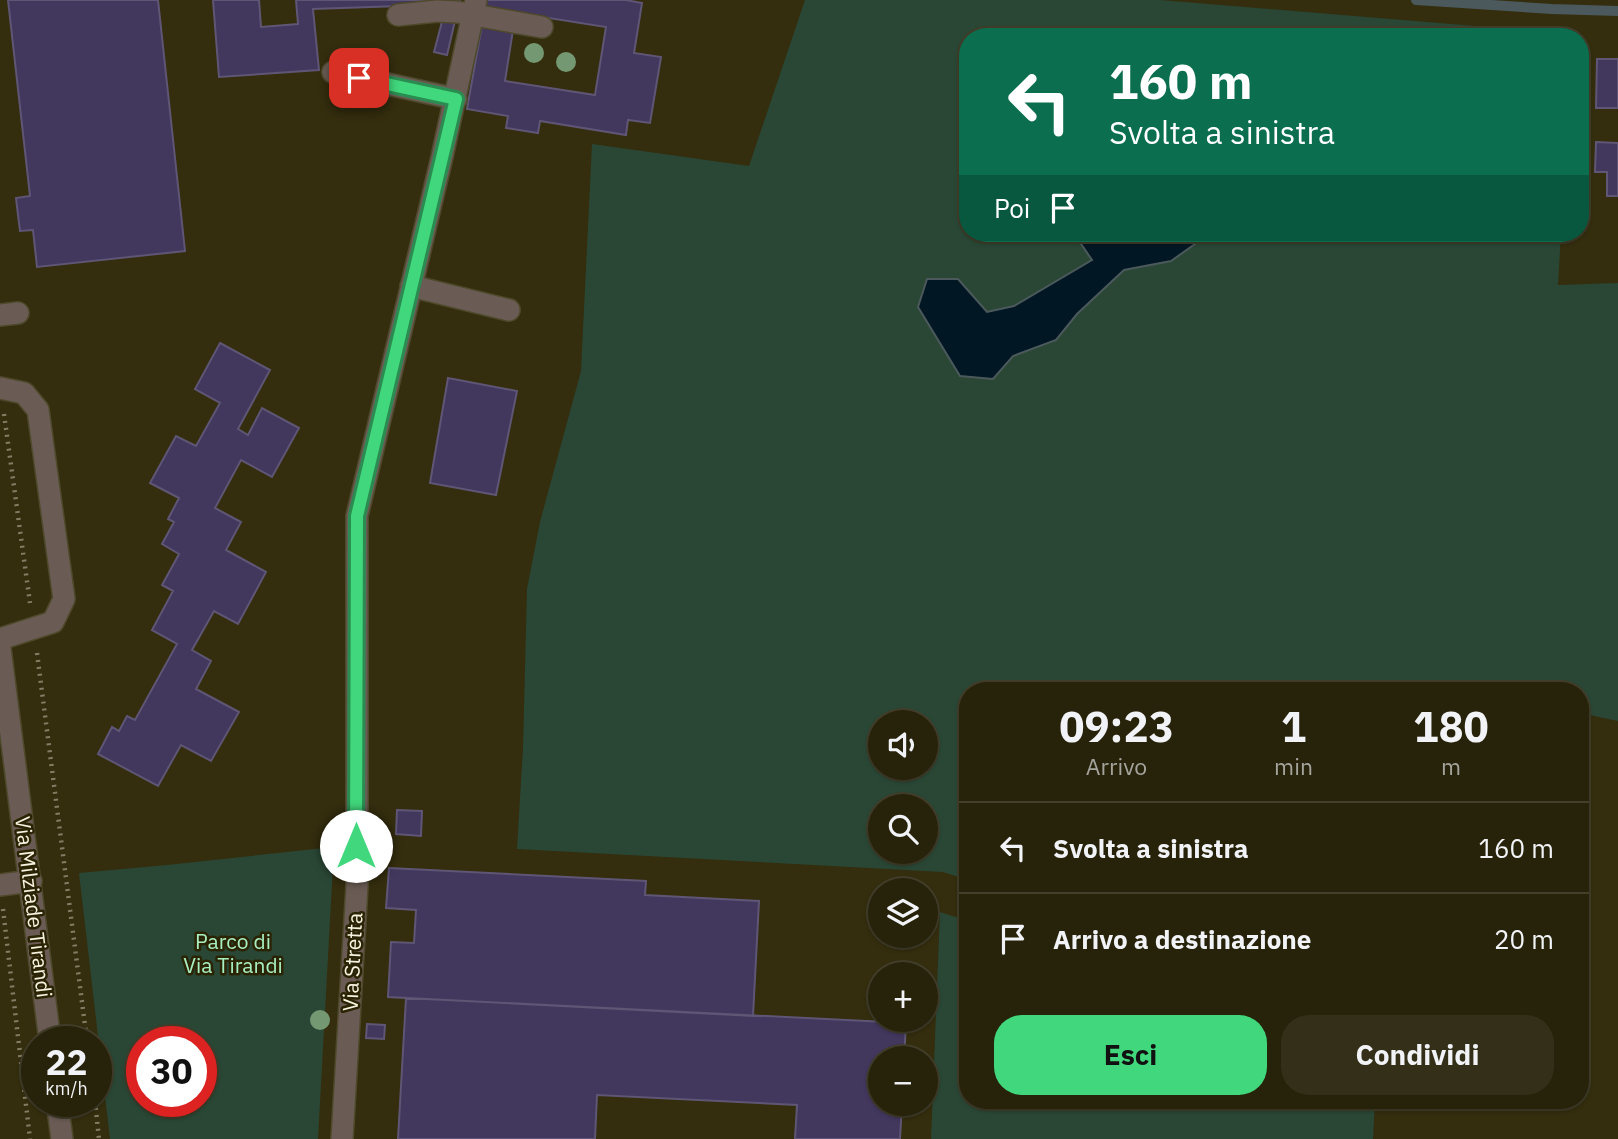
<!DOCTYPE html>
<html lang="it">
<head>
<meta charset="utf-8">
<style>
  body { margin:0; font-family:"IBM Plex Sans",sans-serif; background:#332f18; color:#f1f3f6; height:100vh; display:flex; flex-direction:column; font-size:26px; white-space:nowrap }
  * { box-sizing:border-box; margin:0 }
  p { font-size:23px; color:#a4a49c }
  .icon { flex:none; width:38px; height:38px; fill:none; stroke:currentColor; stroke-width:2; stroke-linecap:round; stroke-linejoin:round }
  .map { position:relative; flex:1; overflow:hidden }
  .sheet { position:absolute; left:959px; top:682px; width:630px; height:427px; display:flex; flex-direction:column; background:#27220a; border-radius:28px; box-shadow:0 2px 5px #0004,0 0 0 2px #433f2b }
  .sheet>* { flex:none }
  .hud { position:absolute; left:959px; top:28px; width:630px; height:214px; border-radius:28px; box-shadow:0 2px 5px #0004,0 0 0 2px #433f2b; background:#0b6e4f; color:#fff; overflow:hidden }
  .fabs { position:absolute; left:868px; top:710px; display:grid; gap:14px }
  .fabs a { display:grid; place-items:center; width:70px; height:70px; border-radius:50%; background:#27220a; box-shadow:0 2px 5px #0004,0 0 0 2px #433f2b; font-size:35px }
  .speed { position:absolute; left:21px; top:1026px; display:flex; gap:14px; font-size:35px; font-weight:700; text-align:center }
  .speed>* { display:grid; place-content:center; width:91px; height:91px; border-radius:50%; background:#27220a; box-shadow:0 2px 5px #0004,0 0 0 2px #433f2b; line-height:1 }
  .speed small { font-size:18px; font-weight:400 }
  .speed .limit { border:10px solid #d22; background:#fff; color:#111 }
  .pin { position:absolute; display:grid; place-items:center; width:60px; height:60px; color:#fff; margin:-30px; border-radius:14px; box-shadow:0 4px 10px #0006 }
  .me { position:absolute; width:77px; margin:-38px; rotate:0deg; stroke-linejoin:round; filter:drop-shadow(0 0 5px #0008) }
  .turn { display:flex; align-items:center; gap:24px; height:147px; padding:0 35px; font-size:32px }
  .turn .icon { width:91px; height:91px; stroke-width:2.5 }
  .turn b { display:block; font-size:49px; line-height:60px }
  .then { display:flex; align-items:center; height:66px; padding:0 35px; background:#0003; gap:14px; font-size:26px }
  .eta { display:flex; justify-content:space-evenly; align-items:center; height:119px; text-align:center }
  .eta b { font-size:42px; font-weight:700; line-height:49px }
  .cta { display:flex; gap:14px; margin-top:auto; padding:14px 35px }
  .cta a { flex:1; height:80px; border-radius:28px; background:#41d77c; color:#111; font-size:28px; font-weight:700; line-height:80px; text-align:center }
  .cta a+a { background:#332f18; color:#f1f3f6 }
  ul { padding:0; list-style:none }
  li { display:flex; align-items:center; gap:21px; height:91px; padding:0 35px; border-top:2px solid #433f2b }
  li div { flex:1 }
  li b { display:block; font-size:26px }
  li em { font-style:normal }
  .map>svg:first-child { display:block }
  .green { fill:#2a4735; fill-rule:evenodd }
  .water { fill:#011723; stroke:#4b595c; stroke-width:2 }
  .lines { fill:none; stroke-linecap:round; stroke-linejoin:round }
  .stream { stroke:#4b595c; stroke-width:10 }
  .building { fill:#42375d; stroke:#5e5674; stroke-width:2 }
  .minor-casing { stroke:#4f492c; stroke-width:24 }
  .path { stroke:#837d64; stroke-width:4.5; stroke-dasharray:2 5; stroke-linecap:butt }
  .minor { stroke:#6a5c54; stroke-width:21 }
  .tree { fill:#749871 }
  .route-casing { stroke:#2a8c51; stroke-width:18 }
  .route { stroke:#41d77c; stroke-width:12 }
  .labels { text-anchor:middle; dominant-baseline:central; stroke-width:5; stroke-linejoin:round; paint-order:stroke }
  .street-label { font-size:21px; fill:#f7f3e1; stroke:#2a2304 }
  .park-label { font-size:21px; fill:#a8efc2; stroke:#2a2304 }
</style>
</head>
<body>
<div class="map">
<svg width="1618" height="1139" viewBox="0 0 1618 1139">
  <rect width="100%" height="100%" fill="#342d0e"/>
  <path class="green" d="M 805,0 L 1160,0 L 1571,34 L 1571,37 L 968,37 L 968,233 L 1070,233 L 1077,238 L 1092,260 L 1014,306 L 987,312 L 958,279 L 1013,356 L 1056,340 L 1077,314 L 1124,270 L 1171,261 L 1202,239 L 1207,233 L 1561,233 L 1558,285 L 1618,283 L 1618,721 L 1580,713 L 1580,691 L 968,691 L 968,880 L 943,872 L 517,849 L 523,748 L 527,589 L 540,522 L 581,371 L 592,144 L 749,166 ZM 880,723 L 926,723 L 926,768 L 880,768 ZM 880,807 L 926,807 L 926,852 L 880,852 Z
    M 334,847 L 318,1139 L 110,1139 L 79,873 L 167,865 ZM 142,1041 L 201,1041 L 201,1101 L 142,1101 Z
    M 940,912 L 968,921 L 968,1101 L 1375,1101 L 1373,1139 L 931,1139 Z"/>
  <path class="water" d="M 1070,233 L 1207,233 L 1202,239 L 1171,261 L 1124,270 L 1077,314 L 1056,340 L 1013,356 L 993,379 L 960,376 L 918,307 L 927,279 L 958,279 L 987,312 L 1014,306 L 1092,260 L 1077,238 Z"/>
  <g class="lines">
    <path class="stream" d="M 1416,0 L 1552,9 L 1618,11"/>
  </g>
  <path class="building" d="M 8,0 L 158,0 L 185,251 L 37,267 L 33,230 L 20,231 L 18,215 L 16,198 L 30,196 Z
    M 213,0 L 259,0 L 261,27 L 298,24 L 296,0 L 460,0 L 459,4 L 313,9 L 319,70 L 219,77 Z
    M 487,0 L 626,0 L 642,3 L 634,53 L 661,57 L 650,123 L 628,120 L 626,135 L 540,121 L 538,133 L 506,128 L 508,116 L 467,109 L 482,25 L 513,30 L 505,81 L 595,95 L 606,27 L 485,8 Z
    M 443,18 L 455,21 L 447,55 L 434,52 Z
    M 1597,59 L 1618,59 L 1618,108 L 1596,108 Z
    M 1596,142 L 1618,143 L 1618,196 L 1607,196 L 1607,172 L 1595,172 Z
    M 220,343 L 270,370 L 238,429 L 248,435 L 262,408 L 299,428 L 272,477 L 241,460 L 215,508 L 241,522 L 226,550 L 266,572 L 238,624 L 214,611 L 192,650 L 211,661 L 196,689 L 239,712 L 211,761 L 181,745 L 158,786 L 98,754 L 112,727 L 119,731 L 127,716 L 135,720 L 177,644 L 152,630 L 173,591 L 162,585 L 179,554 L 162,544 L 174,522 L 168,519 L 179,498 L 150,483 L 176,436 L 196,446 L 220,403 L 195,389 Z
    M 448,378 L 517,391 L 496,495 L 430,483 Z
    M 397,810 L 422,811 L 421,836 L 396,834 Z
    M 389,868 L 646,881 L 645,895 L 759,901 L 753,1016 L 388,997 L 391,942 L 414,943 L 416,910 L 386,908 Z
    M 406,998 L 906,1023 L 904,1059 L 880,1059 L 880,1104 L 902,1104 L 900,1139 L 795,1139 L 797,1105 L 597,1095 L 595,1139 L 398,1139 Z
    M 367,1024 L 385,1025 L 384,1039 L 366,1038 Z"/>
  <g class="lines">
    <defs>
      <path id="minor" d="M 398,15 L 437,11 L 457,12 L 542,27
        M 333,72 L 456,99
        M 411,286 L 509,310
        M 0,315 L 18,313
        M 0,388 L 24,393 L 38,410 L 64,599 L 53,622 L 0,639
        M 0,648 L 50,1041
        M 0,885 L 31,881
        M 57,1101 L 62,1139
        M 342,1139 L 357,886 L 357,516 L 442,157 L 476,0"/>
    </defs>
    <use href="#minor" class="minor-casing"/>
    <path class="path" d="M 4,414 L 30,603
      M 37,653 L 87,1041
      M 3,909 L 30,1139
      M 95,1101 L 99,1139"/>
    <use href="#minor" class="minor"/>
  </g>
  <g class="tree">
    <circle cx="534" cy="53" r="10"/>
    <circle cx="566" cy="62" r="10"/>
    <circle cx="320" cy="1020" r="10"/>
  </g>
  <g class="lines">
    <defs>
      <path id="route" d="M 356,846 L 357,516 L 456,99 L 359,78"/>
    </defs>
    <use href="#route" class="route-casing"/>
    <use href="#route" class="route"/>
  </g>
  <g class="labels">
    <g class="street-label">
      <text transform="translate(34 907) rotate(83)">Via Milziade Tirandi</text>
      <text transform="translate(352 962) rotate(-87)">Via Stretta</text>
    </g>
    <g class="park-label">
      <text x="233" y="941">Parco di<tspan x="233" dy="24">Via Tirandi</tspan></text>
    </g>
  </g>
</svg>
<div class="fabs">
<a><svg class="icon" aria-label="sound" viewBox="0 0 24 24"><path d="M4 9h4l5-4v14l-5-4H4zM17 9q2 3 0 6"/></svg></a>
<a><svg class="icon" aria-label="search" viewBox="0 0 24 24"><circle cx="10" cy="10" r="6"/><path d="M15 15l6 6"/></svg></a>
<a><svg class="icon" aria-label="layers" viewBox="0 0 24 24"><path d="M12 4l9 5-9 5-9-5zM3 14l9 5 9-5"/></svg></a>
<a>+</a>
<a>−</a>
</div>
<div class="speed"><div>22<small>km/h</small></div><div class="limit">30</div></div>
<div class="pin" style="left:359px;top:78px;background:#d93025"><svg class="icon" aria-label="arrive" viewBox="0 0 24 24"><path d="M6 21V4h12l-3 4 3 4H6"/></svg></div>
<svg class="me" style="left:356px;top:846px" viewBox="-20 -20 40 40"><circle r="19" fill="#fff"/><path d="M0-13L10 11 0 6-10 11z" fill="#41d77c"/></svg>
<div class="hud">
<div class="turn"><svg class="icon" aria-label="left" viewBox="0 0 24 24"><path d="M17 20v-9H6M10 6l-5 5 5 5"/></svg><div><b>160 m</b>Svolta a sinistra</div></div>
<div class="then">Poi<svg class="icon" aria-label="arrive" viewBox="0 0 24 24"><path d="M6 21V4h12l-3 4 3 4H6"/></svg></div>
</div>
<section class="sheet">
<div class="eta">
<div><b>09:23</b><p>Arrivo</p></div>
<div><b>1</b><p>min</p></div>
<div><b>180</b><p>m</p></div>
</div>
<ul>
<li><svg class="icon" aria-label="left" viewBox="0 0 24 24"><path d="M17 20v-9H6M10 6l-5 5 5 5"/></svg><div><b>Svolta a sinistra</b></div><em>160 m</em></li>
<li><svg class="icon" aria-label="arrive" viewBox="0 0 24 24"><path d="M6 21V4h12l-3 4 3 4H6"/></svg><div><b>Arrivo a destinazione</b></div><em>20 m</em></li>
</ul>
<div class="cta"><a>Esci</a><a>Condividi</a></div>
</section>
</div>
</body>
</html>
